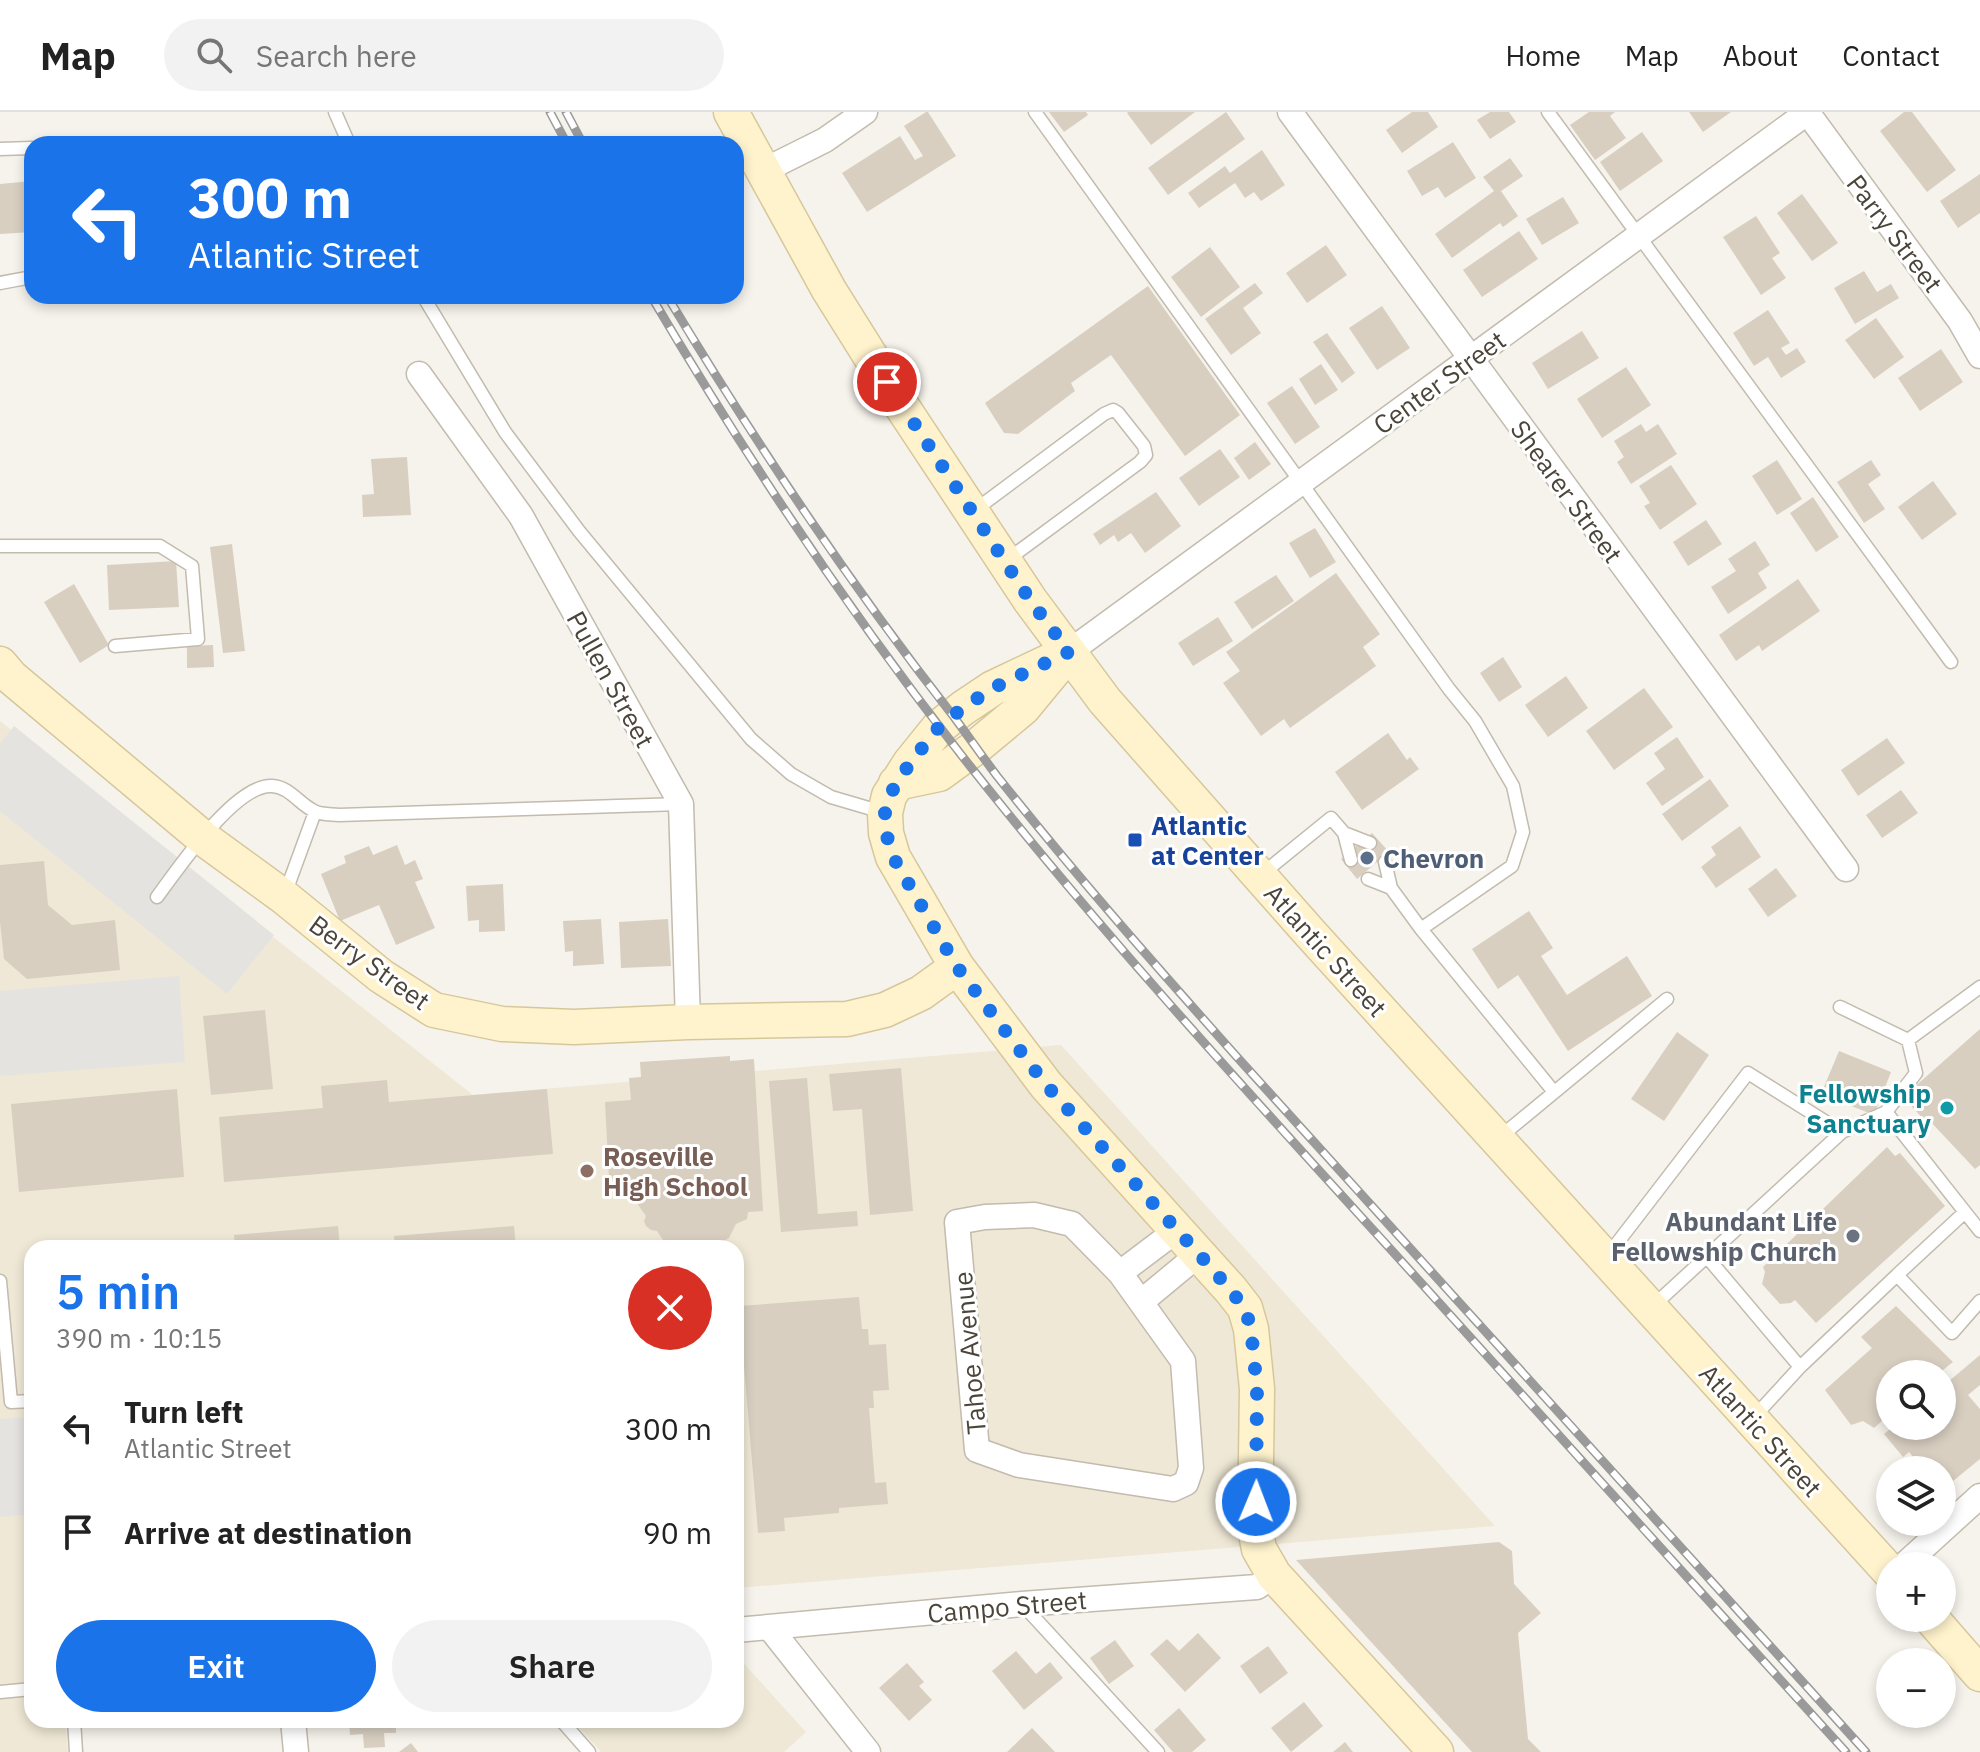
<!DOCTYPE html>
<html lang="en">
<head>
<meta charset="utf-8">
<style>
  body { margin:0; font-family:"IBM Plex Sans",sans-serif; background:#f2f2f2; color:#222; height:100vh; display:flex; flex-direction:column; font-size:30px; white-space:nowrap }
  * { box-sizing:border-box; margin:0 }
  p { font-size:26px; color:#767676 }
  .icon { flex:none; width:44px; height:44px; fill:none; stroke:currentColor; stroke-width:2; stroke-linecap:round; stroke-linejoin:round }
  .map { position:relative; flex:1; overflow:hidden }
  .drawer { position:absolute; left:24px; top:1128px; width:720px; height:488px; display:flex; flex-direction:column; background:#fff; border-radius:24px; box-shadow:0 4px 12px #0003 }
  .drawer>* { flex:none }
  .guide { position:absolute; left:24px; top:24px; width:720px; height:168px; border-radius:24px; box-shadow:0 4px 12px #0003; background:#1a73e8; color:#fff; overflow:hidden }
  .tools { position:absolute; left:1876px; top:1248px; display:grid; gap:16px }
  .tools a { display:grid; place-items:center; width:80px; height:80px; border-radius:50%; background:#fff; box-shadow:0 4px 12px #0003; font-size:40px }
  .pin { position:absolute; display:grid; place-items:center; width:68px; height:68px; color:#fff; margin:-34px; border:4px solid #fff; border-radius:50%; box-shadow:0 2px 8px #0007 }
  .me { position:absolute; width:88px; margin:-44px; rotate:1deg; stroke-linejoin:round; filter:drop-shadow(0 0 6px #0008) }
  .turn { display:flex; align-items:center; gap:28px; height:168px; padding:0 32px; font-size:36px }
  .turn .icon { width:104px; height:104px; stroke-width:2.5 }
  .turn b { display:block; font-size:56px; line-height:68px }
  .round { display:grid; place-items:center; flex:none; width:84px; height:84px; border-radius:42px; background:#f2f2f2 }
  .overview { display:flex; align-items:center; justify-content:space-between; height:136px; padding:0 32px }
  h1 { font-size:48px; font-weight:600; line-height:60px; color:#1a73e8 }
  .action { display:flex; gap:16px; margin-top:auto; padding:16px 32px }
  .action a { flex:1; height:92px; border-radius:48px; background:#1a73e8; color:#fff; font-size:32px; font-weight:600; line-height:92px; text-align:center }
  .action a+a { background:#f2f2f2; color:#222 }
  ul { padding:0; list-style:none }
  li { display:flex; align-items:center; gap:24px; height:104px; padding:0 32px }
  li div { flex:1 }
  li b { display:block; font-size:30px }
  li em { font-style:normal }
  header { display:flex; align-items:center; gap:48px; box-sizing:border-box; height:112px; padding:0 40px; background:#fff; border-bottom:2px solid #e0e0e0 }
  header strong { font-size:38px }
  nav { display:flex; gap:44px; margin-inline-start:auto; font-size:28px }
  .search { width:560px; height:72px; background:#f2f2f2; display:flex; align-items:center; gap:20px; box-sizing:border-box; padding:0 28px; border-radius:44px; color:#767676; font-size:30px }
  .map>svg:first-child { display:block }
  .education { fill:#efe8d6 }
  .parking { fill:#e5e3e0 }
  .building { fill:#d8cfc1 }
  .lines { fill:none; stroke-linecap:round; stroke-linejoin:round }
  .lane-casing { stroke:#c2bbae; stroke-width:15 }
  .street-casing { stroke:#c2bbae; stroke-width:27 }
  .secondary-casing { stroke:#d6c79b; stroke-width:37 }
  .lane { stroke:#fff; stroke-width:12 }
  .street { stroke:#fff; stroke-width:24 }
  .secondary { stroke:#fff3cd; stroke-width:34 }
  .rail-casing { stroke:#9a9a9a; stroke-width:9 }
  .rail { stroke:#fff; stroke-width:6; stroke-dasharray:18; stroke-linecap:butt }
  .route { stroke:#1a73e8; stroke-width:14; stroke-dasharray:0 25.2 }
  .transit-dot { fill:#1a4fb4; stroke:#fff; stroke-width:3 }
  .service-dot { fill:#5c6f8a; stroke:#fff; stroke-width:3 }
  .culture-dot { fill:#0f9aa8; stroke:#fff; stroke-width:3 }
  .education-dot { fill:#8d6e63; stroke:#fff; stroke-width:3 }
  .worship-dot { fill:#6b7280; stroke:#fff; stroke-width:3 }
  .labels { text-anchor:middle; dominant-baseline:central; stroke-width:6; stroke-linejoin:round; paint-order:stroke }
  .street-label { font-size:26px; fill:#4b4439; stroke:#fff }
  .transit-label { font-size:26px; font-weight:bold; fill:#164399; stroke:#fff; text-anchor:start }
  .service-label { font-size:26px; font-weight:bold; fill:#4e5e75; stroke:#fff; text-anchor:start }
  .culture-label { font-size:26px; font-weight:bold; fill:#0d838f; stroke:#fff; text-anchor:end }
  .education-label { font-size:26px; font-weight:bold; fill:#785e54; stroke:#fff; text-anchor:start }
  .worship-label { font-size:26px; font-weight:bold; fill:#5b616d; stroke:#fff; text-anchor:end }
</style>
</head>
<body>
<header>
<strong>Map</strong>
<div class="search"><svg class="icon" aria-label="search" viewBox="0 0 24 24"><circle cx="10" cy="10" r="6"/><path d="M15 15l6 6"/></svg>Search here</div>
<nav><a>Home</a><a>Map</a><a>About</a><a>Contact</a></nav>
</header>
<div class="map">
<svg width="1980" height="1640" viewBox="0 0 1980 1640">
  <rect width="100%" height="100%" fill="#f6f3ec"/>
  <path class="education" d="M 0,609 L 473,983 L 1061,933 L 1495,1414 L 736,1476 L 736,1136 L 32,1136 L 32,1608 L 65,1608 L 68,1640 L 0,1640 Z
    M 736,1543 L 806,1620 L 784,1640 L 601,1640 L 572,1608 L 736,1608 Z"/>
  <path class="parking" d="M 14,614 L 274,823 L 227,882 L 0,699 L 0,632 Z
    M 179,864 L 185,950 L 0,964 L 0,879 Z
    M 32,1305 L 32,1402 L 0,1405 L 0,1307 Z"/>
  <path class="building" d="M 926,0 L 928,0 L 956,44 L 867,100 L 842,61 L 900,24 L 915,48 L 923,44 L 904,14 Z
    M 1049,0 L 1086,0 L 1088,3 L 1064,20 Z
    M 1128,0 L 1195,0 L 1151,33 L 1127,1 Z
    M 1226,0 L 1245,27 L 1168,83 L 1148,56 Z
    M 1412,0 L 1428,0 L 1438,15 L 1402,41 L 1386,18 Z
    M 1490,0 L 1509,0 L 1516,10 L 1490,27 L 1477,8 Z
    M 1589,0 L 1615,0 L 1610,4 L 1626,26 L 1595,48 L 1570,13 Z
    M 1689,0 L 1731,0 L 1703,20 Z
    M 1904,0 L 1912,0 L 1956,58 L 1927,80 L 1880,19 Z
    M 1642,20 L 1663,49 L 1620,79 L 1600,50 Z
    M 1453,30 L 1476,66 L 1445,86 L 1438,75 L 1422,84 L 1407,59 Z
    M 1262,38 L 1285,73 L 1261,89 L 1254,80 L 1245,86 L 1235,71 L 1199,96 L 1188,81 L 1225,54 L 1230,61 Z
    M 1510,46 L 1523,64 L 1501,79 L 1518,104 L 1503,115 L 1500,111 L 1452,146 L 1435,122 L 1494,79 L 1483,65 Z
    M 1980,62 L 1980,101 L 1958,116 L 1940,89 Z
    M 32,69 L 32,120 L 0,122 L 0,72 Z
    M 1802,82 L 1838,131 L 1812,149 L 1777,101 Z
    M 1563,85 L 1579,111 L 1542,133 L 1526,107 Z
    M 1756,104 L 1780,141 L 1772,146 L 1786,166 L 1761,183 L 1723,125 Z
    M 1519,119 L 1538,147 L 1482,185 L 1463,158 Z
    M 1326,133 L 1347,163 L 1307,191 L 1286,161 Z
    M 1210,135 L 1240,175 L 1201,205 L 1171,165 Z
    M 1864,159 L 1877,180 L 1891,172 L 1899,186 L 1855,212 L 1834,176 Z
    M 1255,171 L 1263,181 L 1243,196 L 1261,221 L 1231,243 L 1205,207 Z
    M 1148,174 L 1240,303 L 1185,344 L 1111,243 L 1071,271 L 1075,279 L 1018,322 L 1004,321 L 985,291 Z
    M 1382,194 L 1410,236 L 1377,258 L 1349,216 Z
    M 1768,198 L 1790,231 L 1781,236 L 1786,243 L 1797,236 L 1806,250 L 1781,266 L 1768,245 L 1754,254 L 1733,221 Z
    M 1876,206 L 1904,245 L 1874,267 L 1845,228 Z
    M 1582,219 L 1599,246 L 1548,277 L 1532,251 Z
    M 1327,221 L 1355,261 L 1342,271 L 1313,230 Z
    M 1941,237 L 1963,270 L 1920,299 L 1898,266 Z
    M 1321,252 L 1338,278 L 1315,293 L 1299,267 Z
    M 1626,255 L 1651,293 L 1602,326 L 1577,287 Z
    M 1292,274 L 1320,315 L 1295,332 L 1267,291 Z
    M 1641,312 L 1646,320 L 1658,312 L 1677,342 L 1631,372 L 1617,350 L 1624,345 L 1614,329 Z
    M 1255,330 L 1271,352 L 1249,368 L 1234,346 Z
    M 1220,337 L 1240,365 L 1199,394 L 1179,366 Z
    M 407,345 L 411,403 L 363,405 L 362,383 L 374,382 L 371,347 Z
    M 1777,348 L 1802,387 L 1777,403 L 1752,364 Z
    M 1871,348 L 1881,363 L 1868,372 L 1885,397 L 1864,411 L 1837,370 Z
    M 1671,353 L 1697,392 L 1660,418 L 1644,394 L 1650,391 L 1639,374 Z
    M 1933,369 L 1957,402 L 1922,428 L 1898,395 Z
    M 1156,380 L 1181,414 L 1145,441 L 1131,421 L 1118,430 L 1114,423 L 1100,433 L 1093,422 Z
    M 1813,385 L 1839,425 L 1816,440 L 1790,401 Z
    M 1706,408 L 1722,432 L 1688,454 L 1673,430 Z
    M 1315,416 L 1336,450 L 1310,466 L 1289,431 Z
    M 1755,429 L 1770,453 L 1758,461 L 1767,476 L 1728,502 L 1711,475 L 1736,459 L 1728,447 Z
    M 232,432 L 245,539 L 223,541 L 210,435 Z
    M 176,449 L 179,495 L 109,498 L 107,453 Z
    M 1336,461 L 1380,522 L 1363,535 L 1376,554 L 1290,616 L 1284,607 L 1261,624 L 1223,571 L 1240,559 L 1226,540 Z
    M 1276,463 L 1294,489 L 1252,517 L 1234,490 Z
    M 1798,467 L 1820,499 L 1762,539 L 1759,533 L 1736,549 L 1719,523 Z
    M 74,472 L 109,533 L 80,551 L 44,490 Z
    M 1218,505 L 1233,529 L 1193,554 L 1178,531 Z
    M 213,533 L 214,555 L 187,556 L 187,534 Z
    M 1503,545 L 1522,575 L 1499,590 L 1480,561 Z
    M 1566,564 L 1588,596 L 1548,625 L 1525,593 Z
    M 1644,576 L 1673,615 L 1614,658 L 1586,619 Z
    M 1388,621 L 1407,648 L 1410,645 L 1419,657 L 1362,698 L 1335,660 Z
    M 1677,625 L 1704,665 L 1662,694 L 1646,671 L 1665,657 L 1654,641 Z
    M 1887,626 L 1905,651 L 1858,684 L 1841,658 Z
    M 1710,667 L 1729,694 L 1682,729 L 1662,702 Z
    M 1901,678 L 1918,701 L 1882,726 L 1866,703 Z
    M 1740,714 L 1761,745 L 1716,776 L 1701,755 L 1716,743 L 1711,735 Z
    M 1372,721 L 1389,740 L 1357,767 L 1341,747 Z
    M 397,733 L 405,753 L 415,748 L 423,767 L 415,770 L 435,816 L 396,833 L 379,793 L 340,809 L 321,762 L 346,751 L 344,744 L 369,734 L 373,743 Z
    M 44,749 L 48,793 L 72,813 L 115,808 L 120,858 L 27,867 L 4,847 L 0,810 L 0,753 Z
    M 1776,756 L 1797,784 L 1768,805 L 1748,777 Z
    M 503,772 L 505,819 L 479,820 L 479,808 L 468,809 L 466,774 Z
    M 1529,799 L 1553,836 L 1541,844 L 1567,883 L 1627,844 L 1652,884 L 1568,939 L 1518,863 L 1498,877 L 1472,837 Z
    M 601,807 L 604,852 L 573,854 L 573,839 L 565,840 L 563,809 Z
    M 668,807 L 671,854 L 621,856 L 619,810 Z
    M 265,898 L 273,977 L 211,983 L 203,904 Z
    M 1980,917 L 1980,1053 L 1975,1057 L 1928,1007 L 1926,1010 L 1903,985 Z
    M 1677,920 L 1709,943 L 1664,1009 L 1631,987 Z
    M 1839,939 L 1891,960 L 1874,1003 L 1821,982 Z
    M 730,944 L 730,949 L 754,947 L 763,1099 L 748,1100 L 747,1107 L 736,1112 L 729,1126 L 716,1134 L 711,1136 L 676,1136 L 665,1131 L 657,1119 L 651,1118 L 646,1114 L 644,1109 L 646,1104 L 619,1066 L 609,1067 L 605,990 L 631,988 L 629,966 L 641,965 L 640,950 Z
    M 901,956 L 913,1099 L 870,1103 L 862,997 L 833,999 L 829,962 Z
    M 807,966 L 818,1102 L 857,1099 L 858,1114 L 781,1120 L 769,969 Z
    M 387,968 L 389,990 L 547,977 L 553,1042 L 224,1070 L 219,1005 L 323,996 L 321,974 Z
    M 177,977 L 184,1065 L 19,1080 L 11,992 Z
    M 1887,1035 L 1895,1044 L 1900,1041 L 1945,1094 L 1816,1211 L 1795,1188 L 1791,1191 L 1780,1192 L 1762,1172 L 1765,1160 L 1763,1155 Z
    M 338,1114 L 340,1136 L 235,1136 L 234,1123 Z
    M 514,1114 L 516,1136 L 395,1136 L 394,1124 Z
    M 859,1185 L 862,1217 L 868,1217 L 869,1233 L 886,1232 L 889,1278 L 873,1279 L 874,1296 L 869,1296 L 875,1371 L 886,1370 L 888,1392 L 839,1396 L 839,1401 L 784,1406 L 785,1419 L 758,1421 L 739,1194 Z
    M 1896,1194 L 1953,1250 L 1938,1262 L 1890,1262 L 1890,1302 L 1874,1316 L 1863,1309 L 1851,1313 L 1825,1278 L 1872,1236 L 1861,1225 Z
    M 1980,1243 L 1980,1273 L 1968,1283 L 1980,1297 L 1980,1347 L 1942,1378 L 1942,1358 L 1924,1358 L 1909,1340 L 1903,1345 L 1884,1322 L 1894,1314 L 1942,1314 L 1942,1275 Z
    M 1499,1430 L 1512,1439 L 1514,1472 L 1541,1501 L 1518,1521 L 1528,1627 L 1541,1640 L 1472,1640 L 1296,1448 Z
    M 1198,1521 L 1221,1546 L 1185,1580 L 1150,1542 L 1167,1527 L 1179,1539 Z
    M 1115,1528 L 1134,1554 L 1109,1572 L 1090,1546 Z
    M 1268,1534 L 1288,1561 L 1260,1582 L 1240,1554 Z
    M 1016,1539 L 1036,1562 L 1050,1550 L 1063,1566 L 1024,1598 L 992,1559 Z
    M 907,1551 L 924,1570 L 919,1574 L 932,1588 L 909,1609 L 879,1576 Z
    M 1304,1590 L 1323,1614 L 1291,1640 L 1271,1616 Z
    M 1179,1596 L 1206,1628 L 1192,1640 L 1173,1640 L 1154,1618 Z
    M 349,1608 L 408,1608 L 408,1610 L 396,1611 L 396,1621 L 384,1621 L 385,1635 L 364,1636 L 363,1622 L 350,1623 Z
    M 1032,1616 L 1055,1640 L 1007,1640 Z
    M 1345,1630 L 1353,1640 L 1333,1640 Z
    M 411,1631 L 418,1640 L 399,1640 Z"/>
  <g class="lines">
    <defs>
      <path id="lane" d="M 335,0 L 349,32
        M 1035,0 L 1449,577 L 1475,609 L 1513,674 L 1523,720 L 1512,754 L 1421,817
        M 1548,0 L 1951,550
        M 0,37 L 32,36
        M 0,171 L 32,165
        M 423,184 L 505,320 L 579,419 L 751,627 L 791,662 L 831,685 L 882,700
        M 975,398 L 1104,302 L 1113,298 L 1118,301 L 1144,334 L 1146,343 L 1140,350 L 1007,448
        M 0,434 L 160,434 L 192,454 L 198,527 L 115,534
        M 1351,748 L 1344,721 L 1370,731
        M 1385,750 L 1391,776 L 1421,817 L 1554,980
        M 1262,762 L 1331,706 L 1344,721
        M 1368,767 L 1391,776
        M 285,782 L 315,700
        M 157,785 C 178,757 235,672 272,674 C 290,675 299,692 314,699 C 321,703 332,702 339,703 L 681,692
        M 1840,895 L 1908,928 L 1980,875
        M 1908,928 L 1916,961 L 1886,1000 L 1980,1119
        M 1842,1020 L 1886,1000
        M 1500,1025 L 1667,887
        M 1965,1100 L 1897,1163 L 1952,1221 L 1980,1189
        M 1608,1143 L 1748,961 L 1842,1020 L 1653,1194
        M 1707,1145 L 1800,1255
        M 0,1169 L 11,1290 L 32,1289
        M 1754,1305 L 1800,1255 L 1897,1163
        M 1022,1492 L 1158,1640
        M 0,1580 L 32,1577
        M 74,1608 L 76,1640
        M 561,1608 L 589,1640"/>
      <path id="street" d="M 1290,0 L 1846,757
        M 1807,0 L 1960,209 L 1980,244
        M 763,59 L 825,28 L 865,0
        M 419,262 L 521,404 L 681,692 L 688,910
        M 1069,540 L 1808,0
        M 1034,1103 L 1072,1112 L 1120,1161 L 1183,1249 L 1191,1356 L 1186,1371 L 1173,1377 L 1019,1353 L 977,1338 L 957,1110 L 985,1105 Z
        M 1120,1161 L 1177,1118
        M 1141,1190 L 1199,1142
        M 1903,1454 L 1980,1384
        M 770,1516 L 868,1640
        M 736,1518 L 1022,1492 L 1257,1475 L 1274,1463
        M 293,1608 L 296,1640"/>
      <path id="secondary" d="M 731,0 L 829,178 L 901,293 L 1030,488 L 1105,589 L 1310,821 L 1890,1460
        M 1069,540 L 993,576 L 963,596 L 939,615 L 910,651 L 889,684 L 885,701 L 886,721 L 893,745 L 957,855 L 1046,973 L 1231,1178 L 1245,1196 L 1251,1217 L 1257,1277 L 1255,1416 L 1259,1437 L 1274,1463 L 1436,1640
        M 0,552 L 11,565 L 203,726 L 284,785 L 381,864 L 434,898 L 502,912 L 574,915 L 688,910 L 847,907 L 885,898 L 921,881 L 957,855
        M 896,671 L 939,662 L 976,635 L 1023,596 L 1061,550
        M 1931,1506 L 1980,1562"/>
    </defs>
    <use href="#lane" class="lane-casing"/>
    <use href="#street" class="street-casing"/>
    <use href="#secondary" class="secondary-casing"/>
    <use href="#lane" class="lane"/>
    <use href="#street" class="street"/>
    <use href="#secondary" class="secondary"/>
    <defs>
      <path id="rail" d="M 550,0 L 567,32
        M 566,0 L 583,32
        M 651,184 C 744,342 846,495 959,640 C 1095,814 1245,977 1394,1141 C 1544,1307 1695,1474 1846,1640
        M 667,184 C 755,330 849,471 954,605 C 968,624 982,644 997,664 C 1073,760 1155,853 1237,945 L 1866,1640"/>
    </defs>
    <use href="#rail" class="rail-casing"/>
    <use href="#rail" class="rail"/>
  </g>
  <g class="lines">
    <path class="route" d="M 887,270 L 1030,488 L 1069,540 L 993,576 L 963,596 L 939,615 L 910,651 L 889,684 L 885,701 L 886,721 L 893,745 L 957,855 L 1046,973 L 1215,1160 L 1245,1196 L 1251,1217 L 1257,1277 L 1256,1390"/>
  </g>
  <rect class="transit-dot" x="1127" y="720" width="16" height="16" rx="4"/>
  <circle class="service-dot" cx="1367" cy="746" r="8"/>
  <circle class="culture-dot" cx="1947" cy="996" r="8"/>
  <circle class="education-dot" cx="587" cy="1059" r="8"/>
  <circle class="worship-dot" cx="1853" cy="1124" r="8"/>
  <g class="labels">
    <g class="street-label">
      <text transform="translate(1895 121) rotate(53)">Parry Street</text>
      <text transform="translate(1439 270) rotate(-36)">Center Street</text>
      <text transform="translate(1567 379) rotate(54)">Shearer Street</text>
      <text transform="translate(611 567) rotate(61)">Pullen Street</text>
      <text transform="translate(1326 838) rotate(48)">Atlantic Street</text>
      <text transform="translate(370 850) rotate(36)">Berry Street</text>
      <text transform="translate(969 1241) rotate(-95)">Tahoe Avenue</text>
      <text transform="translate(1761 1318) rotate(48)">Atlantic Street</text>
      <text transform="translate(1007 1494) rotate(-5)">Campo Street</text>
    </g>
    <g class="transit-label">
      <text x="1151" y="713">Atlantic<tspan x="1151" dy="30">at Center</tspan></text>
    </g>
    <g class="service-label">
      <text x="1383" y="746">Chevron</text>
    </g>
    <g class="culture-label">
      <text x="1931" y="981">Fellowship<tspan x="1931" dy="30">Sanctuary</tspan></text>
    </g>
    <g class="education-label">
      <text x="603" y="1044">Roseville<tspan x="603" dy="30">High School</tspan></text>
    </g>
    <g class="worship-label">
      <text x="1837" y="1109">Abundant Life<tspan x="1837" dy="30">Fellowship Church</tspan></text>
    </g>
  </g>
</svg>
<div class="tools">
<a><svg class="icon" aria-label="search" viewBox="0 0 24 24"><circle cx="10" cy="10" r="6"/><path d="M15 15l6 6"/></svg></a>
<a><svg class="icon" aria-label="layers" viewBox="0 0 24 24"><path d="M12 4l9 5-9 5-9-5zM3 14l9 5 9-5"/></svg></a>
<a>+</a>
<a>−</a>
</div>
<div class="pin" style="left:887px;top:270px;background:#d93025"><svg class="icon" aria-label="arrive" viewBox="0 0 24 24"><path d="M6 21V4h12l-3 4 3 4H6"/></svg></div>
<svg class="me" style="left:1256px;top:1390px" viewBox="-20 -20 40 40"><circle r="17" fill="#1a73e8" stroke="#fff" stroke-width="3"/><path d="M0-11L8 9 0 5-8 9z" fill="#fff"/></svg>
<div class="guide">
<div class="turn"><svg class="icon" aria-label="left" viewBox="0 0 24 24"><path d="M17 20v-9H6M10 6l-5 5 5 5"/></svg><div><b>300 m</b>Atlantic Street</div></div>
</div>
<section class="drawer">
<div class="overview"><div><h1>5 min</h1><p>390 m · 10:15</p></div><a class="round" style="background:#d93025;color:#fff"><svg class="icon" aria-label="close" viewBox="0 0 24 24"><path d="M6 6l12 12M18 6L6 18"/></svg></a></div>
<ul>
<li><svg class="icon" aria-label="left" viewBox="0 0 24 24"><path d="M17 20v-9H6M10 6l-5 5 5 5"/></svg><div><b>Turn left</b><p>Atlantic Street</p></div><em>300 m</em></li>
<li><svg class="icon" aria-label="arrive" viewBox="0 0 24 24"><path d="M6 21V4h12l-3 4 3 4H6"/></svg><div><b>Arrive at destination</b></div><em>90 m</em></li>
</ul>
<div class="action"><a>Exit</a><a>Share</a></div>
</section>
</div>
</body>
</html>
